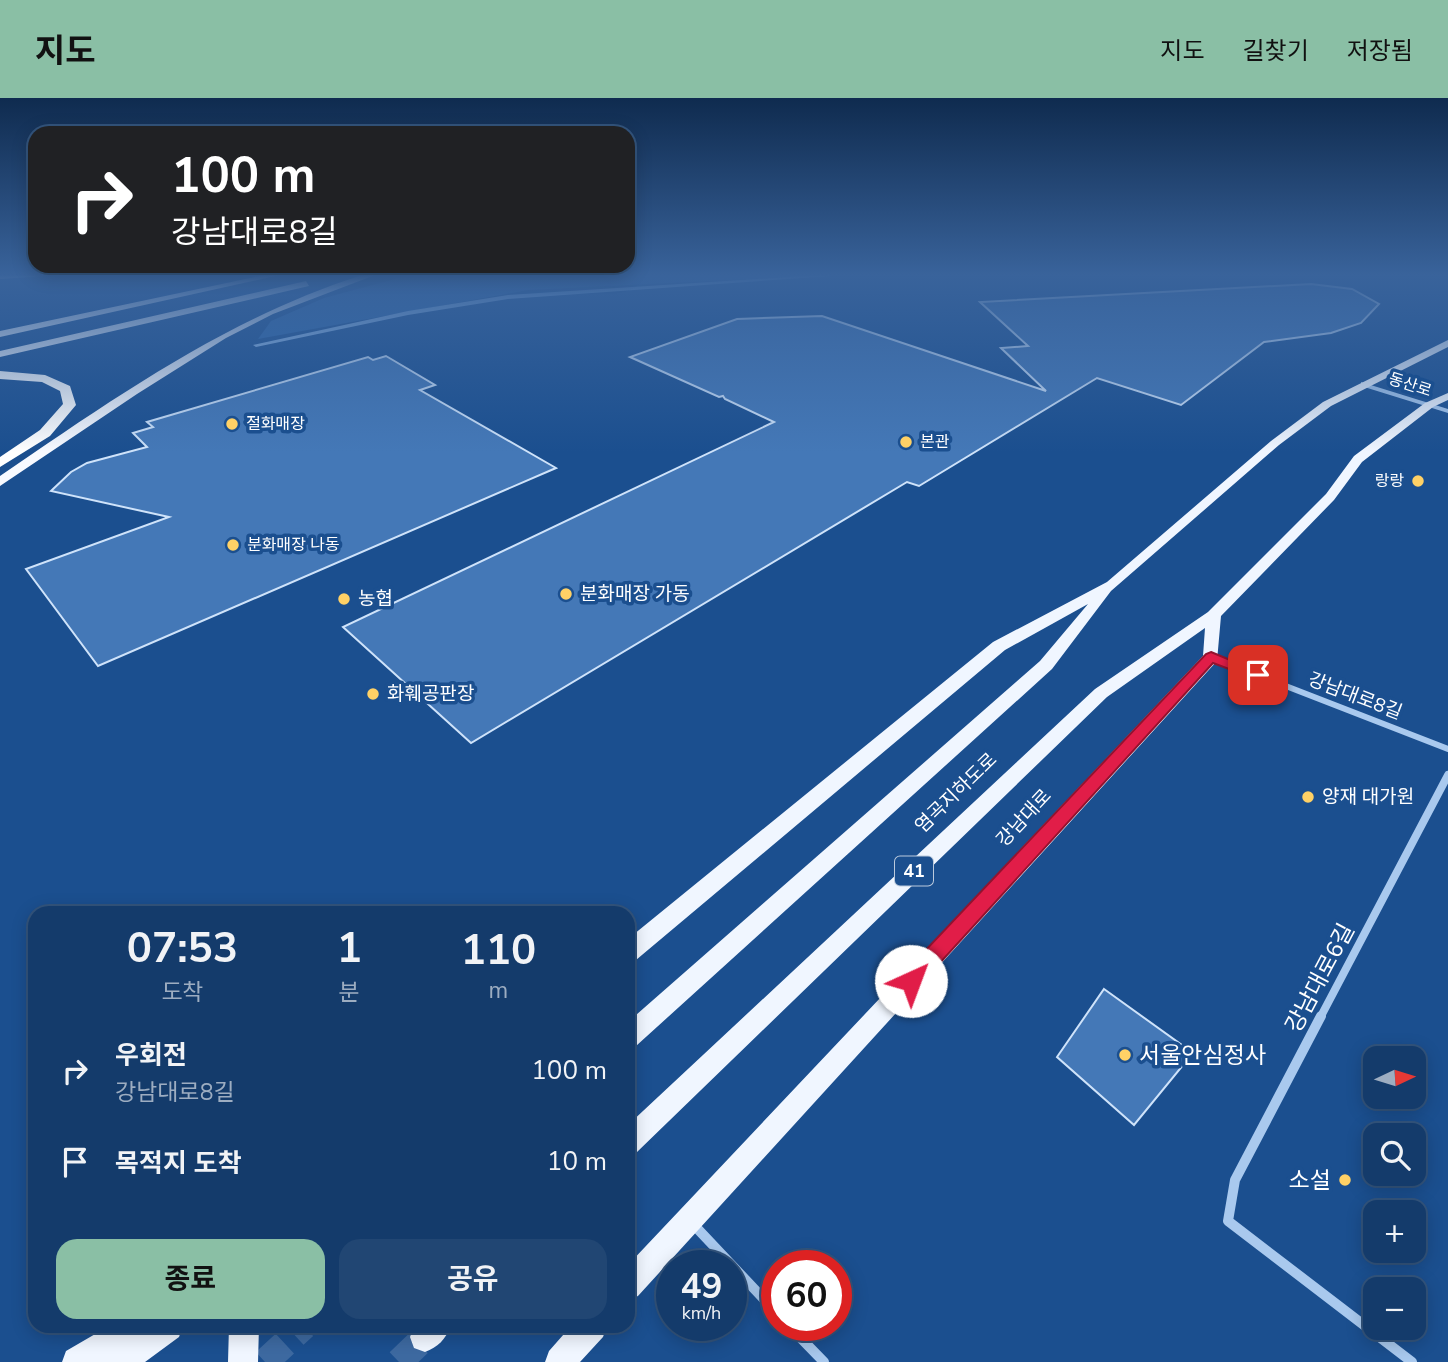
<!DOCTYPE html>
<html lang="ko">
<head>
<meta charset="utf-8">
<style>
  body { margin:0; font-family:"Nunito Sans","Noto Sans KR",sans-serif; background:#214673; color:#f1f3f6; height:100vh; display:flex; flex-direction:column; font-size:26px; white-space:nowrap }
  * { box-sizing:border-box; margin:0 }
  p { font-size:23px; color:#9dadc1 }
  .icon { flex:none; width:38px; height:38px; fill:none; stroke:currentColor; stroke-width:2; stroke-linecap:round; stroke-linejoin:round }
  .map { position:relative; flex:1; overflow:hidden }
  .sheet { position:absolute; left:28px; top:808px; width:607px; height:427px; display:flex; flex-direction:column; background:#143b6b; border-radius:21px; box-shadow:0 4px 18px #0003,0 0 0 2px #33557e }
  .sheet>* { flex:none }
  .top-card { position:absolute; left:28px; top:28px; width:607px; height:147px; border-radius:21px; box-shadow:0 4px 18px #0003,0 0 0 2px #33557e; background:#202124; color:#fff; overflow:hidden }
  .needle { width:46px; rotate:86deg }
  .fabs { position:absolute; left:1363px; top:948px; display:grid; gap:14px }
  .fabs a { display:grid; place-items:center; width:63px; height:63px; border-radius:14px; background:#143b6b; box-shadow:0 4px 18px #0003,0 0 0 2px #33557e; font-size:35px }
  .speed { position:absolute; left:656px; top:1152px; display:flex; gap:14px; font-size:35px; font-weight:700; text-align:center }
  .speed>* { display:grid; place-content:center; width:91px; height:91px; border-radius:50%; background:#143b6b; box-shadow:0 4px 18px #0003,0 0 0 2px #33557e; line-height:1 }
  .speed small { font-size:18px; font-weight:400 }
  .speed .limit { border:10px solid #d22; background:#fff; color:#111 }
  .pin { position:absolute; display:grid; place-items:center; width:60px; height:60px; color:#fff; margin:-30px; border-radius:14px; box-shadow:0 4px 10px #0006 }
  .me { position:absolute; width:77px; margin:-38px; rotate:43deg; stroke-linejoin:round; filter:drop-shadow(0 0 5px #0008) }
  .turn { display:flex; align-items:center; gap:24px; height:147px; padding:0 28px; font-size:32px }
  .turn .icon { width:91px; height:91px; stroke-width:2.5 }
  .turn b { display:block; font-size:49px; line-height:60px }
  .eta { display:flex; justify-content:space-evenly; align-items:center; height:119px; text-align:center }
  .eta b { font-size:42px; font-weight:700; line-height:49px }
  .primary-button { display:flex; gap:14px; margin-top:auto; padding:14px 28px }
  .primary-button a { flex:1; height:80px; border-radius:21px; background:#8abfa5; color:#111; font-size:28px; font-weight:700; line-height:80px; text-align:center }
  .primary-button a+a { background:#214673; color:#f1f3f6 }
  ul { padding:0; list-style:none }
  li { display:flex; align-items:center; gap:21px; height:91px; padding:0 28px }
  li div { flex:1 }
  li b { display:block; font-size:26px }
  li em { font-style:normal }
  header { display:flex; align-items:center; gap:42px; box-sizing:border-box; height:98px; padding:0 35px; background:#8abfa5; color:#111 }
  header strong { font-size:33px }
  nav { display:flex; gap:38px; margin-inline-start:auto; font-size:24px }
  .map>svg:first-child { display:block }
  .green { fill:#2e69ad }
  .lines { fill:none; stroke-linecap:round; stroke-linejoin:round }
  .stream { fill:#9cc4f0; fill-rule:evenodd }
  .building { fill:#4478b7; stroke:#cfe3fa; stroke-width:2 }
  .primary-tunnel { stroke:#3d69a0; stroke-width:27; stroke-dasharray:27 13; stroke-linecap:butt }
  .minor-far2 { stroke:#a9c9ee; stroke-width:6 }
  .minor-far1 { stroke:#a9c9ee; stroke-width:8 }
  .minor { stroke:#a9c9ee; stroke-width:10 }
  .tertiary { fill:#a9c9ee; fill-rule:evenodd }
  .primary { fill:#f0f6ff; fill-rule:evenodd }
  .trunk { fill:#f8faff; fill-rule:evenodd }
  .motorway { fill:#fff; fill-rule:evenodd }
  .route { fill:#e11d48; stroke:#92132f; stroke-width:2 }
  .poi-dot { fill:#ffd166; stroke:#1b4f8f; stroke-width:2.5 }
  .labels { text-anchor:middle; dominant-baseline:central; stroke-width:7; stroke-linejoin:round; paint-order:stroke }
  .far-street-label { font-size:16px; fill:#fff; stroke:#1b4f8f }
  .far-poi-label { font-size:16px; fill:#fff; stroke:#1b4f8f; text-anchor:start }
  .shield { fill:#1b4f8f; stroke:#bbcadd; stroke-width:2 }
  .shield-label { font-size:18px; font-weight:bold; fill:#fff }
  .poi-label { font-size:19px; fill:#fff; stroke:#1b4f8f; text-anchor:start }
  .street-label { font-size:19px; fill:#fff; stroke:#1b4f8f }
  .near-street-label { font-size:23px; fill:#fff; stroke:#1b4f8f }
  .near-poi-label { font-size:23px; fill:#fff; stroke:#1b4f8f; text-anchor:start }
</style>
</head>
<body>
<header>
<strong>지도</strong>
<nav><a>지도</a><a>길찾기</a><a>저장됨</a></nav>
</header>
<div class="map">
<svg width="1448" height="1264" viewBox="0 0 1448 1264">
  <rect width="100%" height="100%" fill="#1b4f8f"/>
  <path class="green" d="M 410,177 L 829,177 L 528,192 L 258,241 L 271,223 L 324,200 Z"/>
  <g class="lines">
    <path class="stream" d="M 820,177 L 844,177 L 508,201 L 408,217 L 256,249 L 253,247 L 408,213 L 508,197 Z"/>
  </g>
  <path class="building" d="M 1311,186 L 1352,191 L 1379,206 L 1361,225 L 1331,235 L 1264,244 L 1181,307 L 1097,280 L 919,388 L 907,384 L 471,645 L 343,529 L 774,324 L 725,301 L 723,298 L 719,299 L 630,259 L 737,221 L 822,218 L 1046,293 L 1001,250 L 1028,248 L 980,204 Z
    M 386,258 L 435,287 L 420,292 L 556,370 L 98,568 L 26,471 L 169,419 L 51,393 L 71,374 L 87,365 L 147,349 L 133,335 L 153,329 L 147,324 L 368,259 L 373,262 Z
    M 1104,891 L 1193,955 L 1134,1027 L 1057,959 Z"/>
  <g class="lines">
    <path class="primary-tunnel" d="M 265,1264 L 304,1228
      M 399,1264 L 425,1239"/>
    <path class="minor-far2" d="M 1211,559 L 1448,651"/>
    <path class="minor-far1" d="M 1320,920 L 1448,677"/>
    <path class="minor" d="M 1321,918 L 1235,1082 L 1228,1123 L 1412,1264
      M 693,1126 L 777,1215
      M 788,1227 L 824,1264"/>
    <path class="tertiary" d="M 1361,284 L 1448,311 L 1448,315 L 1361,288 Z"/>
    <path class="primary" d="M 1448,242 L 1448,249 L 1331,308 L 1279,347 L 1111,493 L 1052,571 L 636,948 L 628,951 L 628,924 L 1040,563 L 1088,506 L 1005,552 L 636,862 L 628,865 L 628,841 L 993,544 L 1107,484 L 1271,343 L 1323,304 Z
      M 1448,295 L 1448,302 L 1433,309 L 1362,364 L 1334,402 L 1221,518 L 1217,563 L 638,1198 L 628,1202 L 628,1167 L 1203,558 L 1205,530 L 1107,599 L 637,1054 L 628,1058 L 628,1027 L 1095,591 L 1208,514 L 1326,396 L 1354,358 L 1425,305 Z
      M 109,1228 L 183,1228 L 179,1239 L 145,1264 L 62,1264 L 66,1253 Z
      M 229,1228 L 259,1228 L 258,1264 L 228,1264 Z
      M 414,1228 L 451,1228 C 445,1242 438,1249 425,1254 L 414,1250 L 410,1239 Z
      M 571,1228 L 607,1228 L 603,1239 L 580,1264 L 545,1264 L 549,1253 Z"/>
    <path class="trunk" d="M 0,177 L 60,177 L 0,181 Z
      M 264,177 L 280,177 L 0,239 L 0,233 Z
      M 362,177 L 375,177 L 273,216 L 226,240 L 137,296 L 0,388 L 0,378 C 116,299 228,220 362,177 Z
      M 306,183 L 309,188 L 0,259 L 0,253 Z"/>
    <path class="motorway" d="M 0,273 L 45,277 L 70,288 L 76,307 L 50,338 L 0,369 L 0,359 L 40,332 L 63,306 L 60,293 L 42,284 L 0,281 Z"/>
  </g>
  <linearGradient id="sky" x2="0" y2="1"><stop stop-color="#0f2b4f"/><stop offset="0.5" stop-color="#39639b"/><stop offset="1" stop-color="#39639b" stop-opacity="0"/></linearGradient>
  <rect width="1448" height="354" fill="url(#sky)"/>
  <path class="route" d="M 1211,554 L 1266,577 L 1258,582 L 1213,565 L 918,889 L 911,892 L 903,889 L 900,883 L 903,876 L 1206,556 Z"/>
  <g class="poi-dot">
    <circle cx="232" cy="326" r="7"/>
    <circle cx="906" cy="344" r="7"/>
    <circle cx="1418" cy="383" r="7"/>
    <circle cx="233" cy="447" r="7"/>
    <circle cx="566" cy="496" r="7"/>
    <circle cx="344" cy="501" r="7"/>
    <circle cx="373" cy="596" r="7"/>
    <circle cx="1308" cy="699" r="7"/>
    <circle cx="1125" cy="957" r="7"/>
    <circle cx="1345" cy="1082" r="7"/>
  </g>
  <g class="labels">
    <g class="far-street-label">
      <text transform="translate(1410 287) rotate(18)">동산로</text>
    </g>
    <g class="far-poi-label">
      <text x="246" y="326">절화매장</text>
      <text x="920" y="344">본관</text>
      <text x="1404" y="383" text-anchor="end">랑랑</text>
      <text x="247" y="447">분화매장 나동</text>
    </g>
    <rect class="shield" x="895" y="758.5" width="38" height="29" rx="5"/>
    <g class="shield-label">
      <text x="914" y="773">41</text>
    </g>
    <g class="poi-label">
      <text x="580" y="496">분화매장 가동</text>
      <text x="358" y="501">농협</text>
      <text x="387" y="596">화훼공판장</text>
      <text x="1322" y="699">양재 대가원</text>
    </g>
    <g class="street-label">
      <text transform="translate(1355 598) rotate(21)">강남대로8길</text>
      <text transform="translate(956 695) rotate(-44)">염곡지하도로</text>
      <text transform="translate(1024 720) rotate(-47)">강남대로</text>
    </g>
    <g class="near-street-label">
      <text transform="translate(1320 880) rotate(-62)">강남대로6길</text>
    </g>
    <g class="near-poi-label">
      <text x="1139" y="957">서울안심정사</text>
      <text x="1331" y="1082" text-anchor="end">소설</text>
    </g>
  </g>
</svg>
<div class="fabs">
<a><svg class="needle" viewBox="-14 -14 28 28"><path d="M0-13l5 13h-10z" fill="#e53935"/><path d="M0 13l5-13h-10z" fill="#9dadc1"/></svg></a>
<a><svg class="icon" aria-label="search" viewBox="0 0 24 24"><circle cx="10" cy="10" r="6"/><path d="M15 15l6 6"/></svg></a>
<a>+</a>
<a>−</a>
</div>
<div class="speed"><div>49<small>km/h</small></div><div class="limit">60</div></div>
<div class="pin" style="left:1258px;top:577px;background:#d93025"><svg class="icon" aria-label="arrive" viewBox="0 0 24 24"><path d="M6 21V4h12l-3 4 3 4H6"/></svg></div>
<svg class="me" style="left:911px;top:883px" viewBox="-20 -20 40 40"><circle r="19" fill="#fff"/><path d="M0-13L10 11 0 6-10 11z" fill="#e11d48"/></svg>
<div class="top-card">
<div class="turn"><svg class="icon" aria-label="right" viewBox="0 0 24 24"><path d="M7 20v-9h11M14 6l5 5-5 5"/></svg><div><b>100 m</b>강남대로8길</div></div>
</div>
<section class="sheet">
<div class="eta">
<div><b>07:53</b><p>도착</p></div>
<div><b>1</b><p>분</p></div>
<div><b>110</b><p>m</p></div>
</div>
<ul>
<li><svg class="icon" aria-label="right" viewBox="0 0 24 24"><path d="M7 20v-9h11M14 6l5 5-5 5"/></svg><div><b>우회전</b><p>강남대로8길</p></div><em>100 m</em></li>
<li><svg class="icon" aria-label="arrive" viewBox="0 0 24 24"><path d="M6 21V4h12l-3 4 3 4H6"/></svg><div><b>목적지 도착</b></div><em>10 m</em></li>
</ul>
<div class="primary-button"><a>종료</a><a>공유</a></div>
</section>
</div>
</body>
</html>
